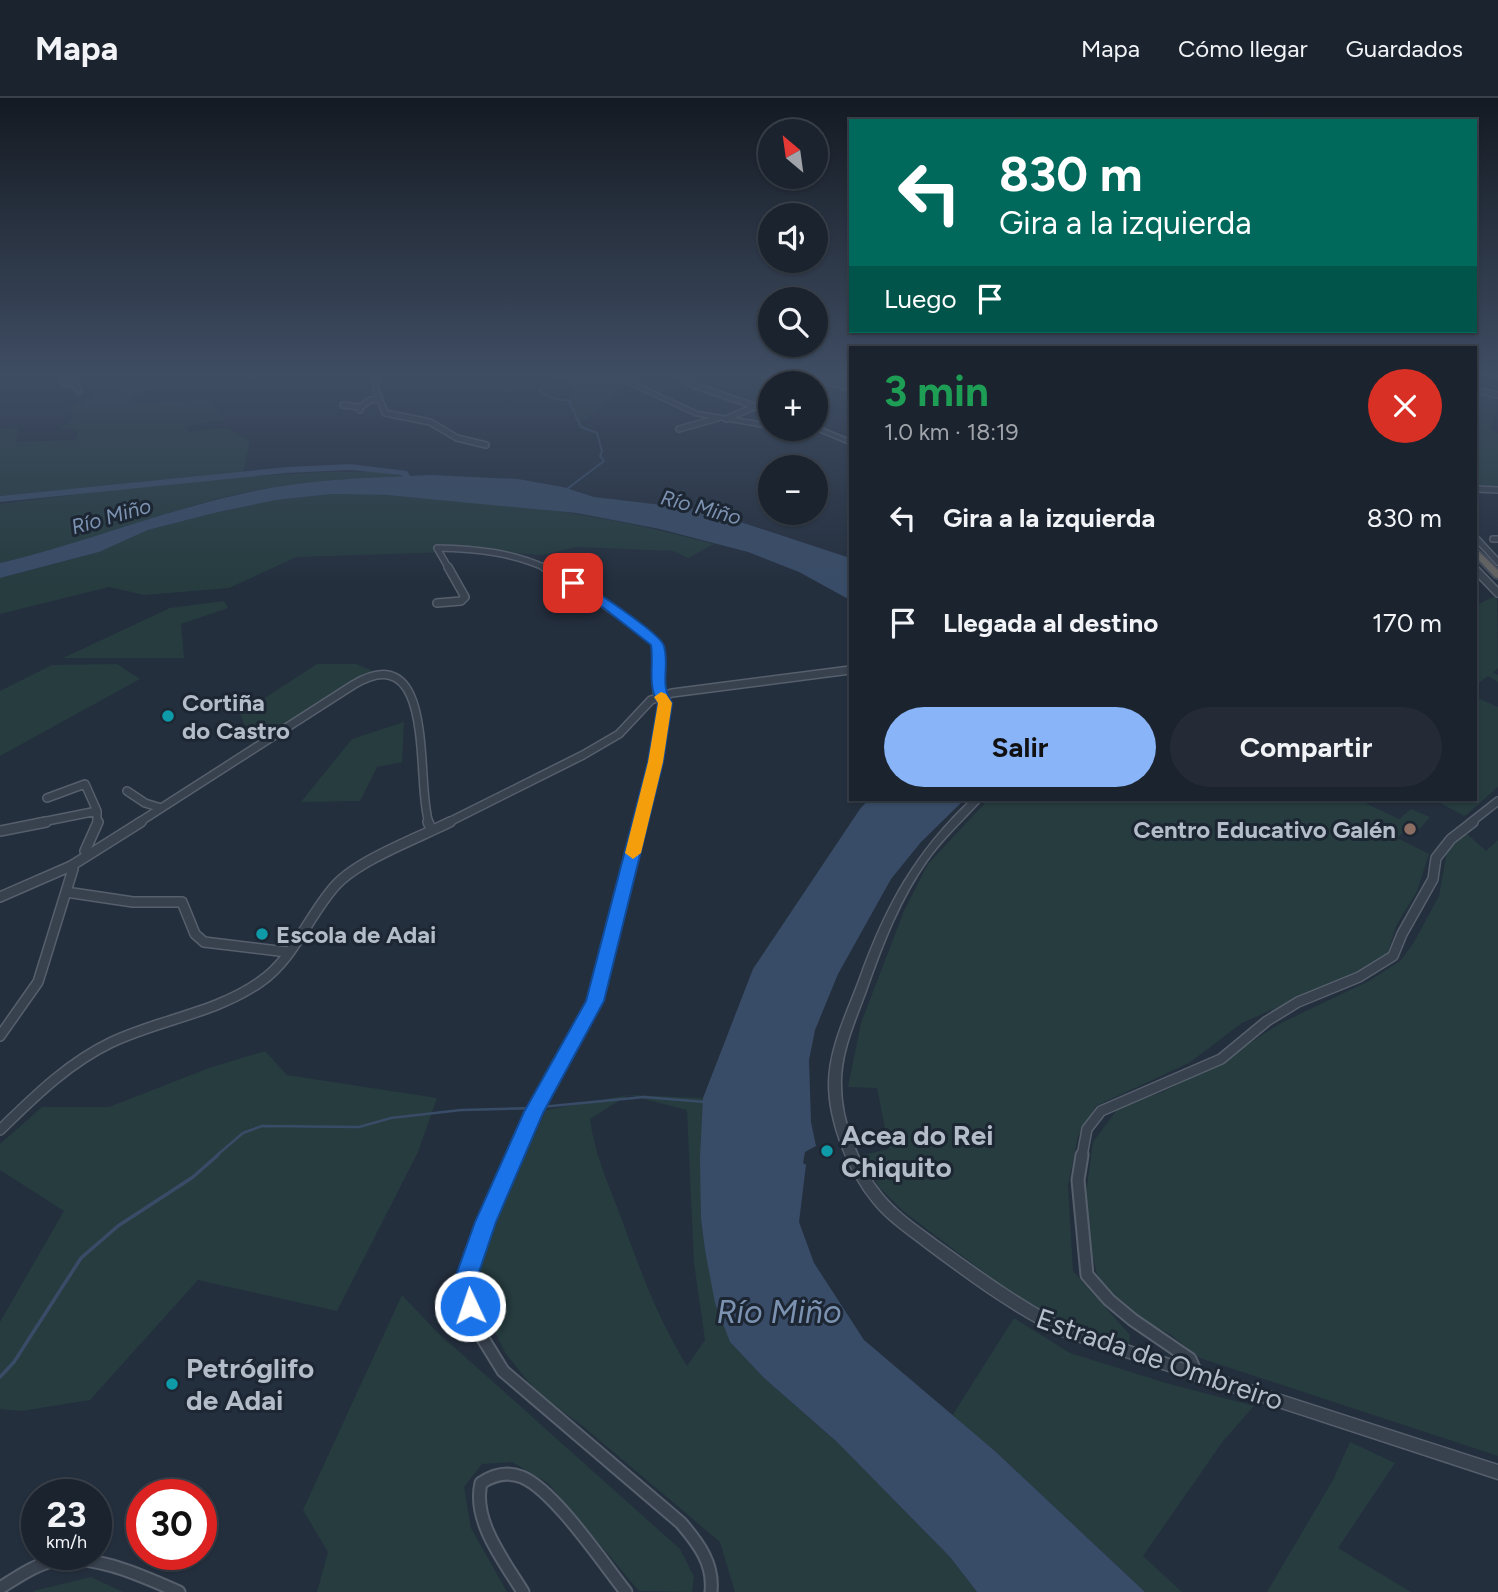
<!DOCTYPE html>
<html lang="es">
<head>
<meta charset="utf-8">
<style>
  body { margin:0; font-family:Figtree,sans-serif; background:#242b36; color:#f1f3f6; height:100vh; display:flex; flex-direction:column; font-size:26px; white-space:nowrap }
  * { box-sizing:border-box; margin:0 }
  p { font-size:23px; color:#a0a4aa }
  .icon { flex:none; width:38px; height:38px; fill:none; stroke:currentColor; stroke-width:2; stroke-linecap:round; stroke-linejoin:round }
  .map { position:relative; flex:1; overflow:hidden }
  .details { position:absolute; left:849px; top:248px; width:628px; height:455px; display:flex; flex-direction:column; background:#1b232e; border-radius:0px; box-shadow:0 2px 5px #0004,0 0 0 2px #39404a }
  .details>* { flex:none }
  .hud { position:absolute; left:849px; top:21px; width:628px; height:214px; border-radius:0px; box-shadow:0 2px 5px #0004,0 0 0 2px #39404a; background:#00695c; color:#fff; overflow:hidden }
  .needle { width:46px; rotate:331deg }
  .tools { position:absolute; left:758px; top:21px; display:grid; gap:14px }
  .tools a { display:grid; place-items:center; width:70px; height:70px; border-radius:50%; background:#1b232e; box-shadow:0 2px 5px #0004,0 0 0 2px #39404a; font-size:35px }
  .speed { position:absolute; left:21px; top:1381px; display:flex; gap:14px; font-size:35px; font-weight:700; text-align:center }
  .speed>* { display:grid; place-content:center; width:91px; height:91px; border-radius:50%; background:#1b232e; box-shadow:0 2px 5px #0004,0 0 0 2px #39404a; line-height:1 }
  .speed small { font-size:18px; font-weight:400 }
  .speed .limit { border:10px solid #d22; background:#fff; color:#111 }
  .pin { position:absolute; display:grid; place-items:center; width:60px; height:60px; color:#fff; margin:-30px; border-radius:14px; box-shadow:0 4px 10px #0006 }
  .me { position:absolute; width:77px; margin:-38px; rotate:357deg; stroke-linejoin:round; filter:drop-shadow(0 0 5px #0008) }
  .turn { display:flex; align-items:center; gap:24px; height:147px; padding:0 35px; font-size:32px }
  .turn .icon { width:91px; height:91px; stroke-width:2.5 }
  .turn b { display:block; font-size:49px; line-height:60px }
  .then { display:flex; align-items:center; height:66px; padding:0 35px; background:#0003; gap:14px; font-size:26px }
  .round { display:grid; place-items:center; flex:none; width:74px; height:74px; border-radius:37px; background:#242b36 }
  .head { display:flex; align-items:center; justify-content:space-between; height:119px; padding:0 35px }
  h1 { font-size:42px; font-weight:700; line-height:52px; color:#1e9e55 }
  .primary-button { display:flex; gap:14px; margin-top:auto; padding:14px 35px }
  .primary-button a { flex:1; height:80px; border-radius:42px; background:#8ab4f8; color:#111; font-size:28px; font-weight:700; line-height:80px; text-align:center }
  .primary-button a+a { background:#242b36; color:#f1f3f6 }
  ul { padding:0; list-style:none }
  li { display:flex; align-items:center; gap:21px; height:105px; padding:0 35px }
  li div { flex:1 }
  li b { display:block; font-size:26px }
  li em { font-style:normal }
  header { display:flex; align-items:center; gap:42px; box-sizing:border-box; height:98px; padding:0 35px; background:#1b232e; border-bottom:2px solid #39404a }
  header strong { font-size:33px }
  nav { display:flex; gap:38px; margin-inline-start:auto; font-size:24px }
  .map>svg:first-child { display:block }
  .green { fill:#263c3f; fill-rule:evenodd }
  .water { fill:#394c67 }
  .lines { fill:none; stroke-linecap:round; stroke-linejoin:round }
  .stream-far2 { stroke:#394c67; stroke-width:2 }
  .stream-far1 { stroke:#394c67; stroke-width:2.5 }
  .stream { stroke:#394c67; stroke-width:3.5 }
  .river { fill:#394c67; fill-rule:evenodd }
  .minor-far3-casing { stroke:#565f6c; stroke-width:8 }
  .minor-far2-casing { stroke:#565f6c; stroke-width:10 }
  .minor-far1-casing { stroke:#565f6c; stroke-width:12 }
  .minor-casing { stroke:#565f6c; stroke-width:15 }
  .tertiary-casing { stroke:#565f6c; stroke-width:3 }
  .trunk-casing { stroke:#434c59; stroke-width:4 }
  .minor-far3 { stroke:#38414e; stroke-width:5 }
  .minor-far2 { stroke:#38414e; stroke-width:7 }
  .minor-far1 { stroke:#38414e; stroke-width:9 }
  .minor { stroke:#38414e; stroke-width:11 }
  .tertiary { fill:#38414e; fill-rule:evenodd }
  .trunk { fill:#656462; fill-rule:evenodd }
  .route { fill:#1a73e8; stroke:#114b97; stroke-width:2 }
  .slow { fill:#f59e0b }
  .culture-dot { fill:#0f9aa8; stroke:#1d2633; stroke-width:2.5 }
  .education-dot { fill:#8d6e63; stroke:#1d2633; stroke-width:2.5 }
  .labels { text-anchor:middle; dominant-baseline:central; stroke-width:6; stroke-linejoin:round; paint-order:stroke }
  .far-water-label { font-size:21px; font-style:italic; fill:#7c92b1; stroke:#1d2633 }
  .poi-label { font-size:24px; font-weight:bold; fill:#b4bcc9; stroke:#1d2633; text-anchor:start }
  .near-poi-label { font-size:28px; font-weight:bold; fill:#b4bcc9; stroke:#1d2633; text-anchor:start }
  .near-street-label { font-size:28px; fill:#b4bcc9; stroke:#1d2633 }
  .near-water-label { font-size:32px; font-style:italic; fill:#7c92b1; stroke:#1d2633 }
</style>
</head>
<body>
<header>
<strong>Mapa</strong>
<nav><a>Mapa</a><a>Cómo llegar</a><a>Guardados</a></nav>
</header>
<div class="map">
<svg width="1498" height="1494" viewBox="0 0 1498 1494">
  <rect width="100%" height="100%" fill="#242f3e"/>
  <path class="green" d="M 561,276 L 609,276 L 627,286 L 587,322 L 576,323 L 567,300 L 574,294 Z
    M 156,284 L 166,287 L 131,297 L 136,307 L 206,301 L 227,322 L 184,328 L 189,334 L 227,330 L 250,343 L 243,375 L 0,398 L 0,331 L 19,328 L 16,344 L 75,342 L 79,332 L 59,330 L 74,320 L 70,309 L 96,297 L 138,291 Z
    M 1475,292 L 1498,299 C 1498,313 1493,318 1491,330 L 1498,336 L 1498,391 L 1475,390 Z
    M 325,374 L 377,374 L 404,378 C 341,381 278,385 217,401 C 144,420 74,449 0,465 L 0,406 L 192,382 Z
    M 332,396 C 461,397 589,412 714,446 L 688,460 L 673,453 L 577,449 L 542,457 L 479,453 L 297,459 L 229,490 L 144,497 L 109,489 L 0,516 L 0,480 L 99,454 L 148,432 L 214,415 L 276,402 Z
    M 1497,497 L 1498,570 L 1493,575 L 1498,577 L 1498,584 L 1488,578 L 1475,588 L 1475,508 Z
    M 224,503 L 228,510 L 181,526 L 184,560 L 63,560 L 170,510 Z
    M 117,566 L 140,581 L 0,658 L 0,593 L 52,567 Z
    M 317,566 L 356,566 L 373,573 L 253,647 L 240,616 Z
    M 1475,599 L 1498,609 L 1498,689 L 1465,718 L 1434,702 L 1475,702 Z
    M 404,624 L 402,664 L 377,669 L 360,703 L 301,704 L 352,641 Z
    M 988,702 L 1359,702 L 1399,721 L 1411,711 L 1430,719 L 1413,738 L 1404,734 L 1397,740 L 1429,756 L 1417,793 L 1396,828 L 1387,857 L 1372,867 L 1242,925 L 1189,965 L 1096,1008 L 1078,1038 L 1068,1087 L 1073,1173 L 1130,1237 L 1129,1247 L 1051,1218 L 1006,1191 L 903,1113 L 879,1089 L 863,1057 L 889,1051 L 877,990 L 848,989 L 861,925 L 904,813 L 928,766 Z
    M 1466,735 L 1486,753 L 1498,742 L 1498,1358 L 1200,1260 L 1171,1237 L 1141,1221 L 1117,1203 L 1098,1180 L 1092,1156 L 1086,1095 L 1093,1044 L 1120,1008 L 1163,994 L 1222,963 L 1281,925 L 1369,883 L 1400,863 L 1413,846 L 1439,798 L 1447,753 Z
    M 265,953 L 287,977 L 437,1000 L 418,1054 L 337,1213 L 198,1182 L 90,1302 L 22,1313 L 0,1311 L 0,1224 L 64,1113 L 0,1072 L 0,1046 L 42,1009 L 109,1009 L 209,970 Z
    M 628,997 L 703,1000 L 701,1121 L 705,1152 L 730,1244 L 764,1280 L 837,1344 L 950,1459 L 977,1494 L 735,1494 L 720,1444 L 579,1325 L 540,1298 L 506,1256 L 480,1204 L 479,1173 L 490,1135 L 546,1012 ZM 628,997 L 687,1012 L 694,1165 L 705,1242 L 687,1268 C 657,1220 638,1166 619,1114 C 607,1083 594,1053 590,1021 Z
    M 402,1197 L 436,1233 L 680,1451 L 694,1479 L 692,1494 L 639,1493 L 548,1385 L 512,1364 L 482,1366 L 464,1389 L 471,1430 L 507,1494 L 317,1494 L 328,1454 L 303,1412 Z
    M 1014,1220 L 1070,1255 L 1166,1285 L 1254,1308 L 1223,1343 L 1143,1458 L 1182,1494 L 1145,1494 L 996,1354 L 952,1318 Z
    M 1350,1344 L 1395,1365 L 1338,1450 L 1411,1494 L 1267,1494 L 1333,1382 Z
    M 91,1479 L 123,1494 L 33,1494 L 33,1493 Z"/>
  <path class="water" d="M 431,377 L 518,381 L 563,389 L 594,399 L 704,412 L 850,460 L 850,502 L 799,474 L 748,454 L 660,431 L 577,415 L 387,397 L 332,396 L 276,402 L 214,415 L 148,432 L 99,454 L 0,480 L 0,465 C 81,446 159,414 241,396 C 303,381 368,380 431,377 Z
    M 868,702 L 964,702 L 921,744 L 891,781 L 838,876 L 815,932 L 809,962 L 811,1024 L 816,1048 L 805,1054 L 803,1065 L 806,1067 L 799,1124 L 814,1165 L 864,1242 L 996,1354 L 1145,1494 L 977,1494 L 950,1459 L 837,1344 L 764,1280 L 730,1244 L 715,1205 L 705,1152 L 701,1121 L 700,1060 L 703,1000 L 753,871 L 860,711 Z"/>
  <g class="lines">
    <path class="stream-far2" d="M 564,276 L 542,288 L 540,293 L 552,300 L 569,303 L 581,329 L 597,335 L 602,353 L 600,358 L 604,363 L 567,391"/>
    <path class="stream-far1" d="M 541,1009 L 644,999 L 705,1004
      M 216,1058 L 243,1035 L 262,1028 L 359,1029 L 391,1020 L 461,1012 L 535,1010"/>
    <path class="stream" d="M 0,1279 L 14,1264 L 81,1160 L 118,1128 L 193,1079 L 218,1057"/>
    <path class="river" d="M 350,366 L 407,373 L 418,389 L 410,391 L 401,377 L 350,372 L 287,375 L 0,404 L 0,398 L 287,369 Z"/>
    <defs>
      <path id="minor-far3" d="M 71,276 L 63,284 L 74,286 L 79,293
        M 373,276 L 377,281 L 375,289 L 385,315 L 430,324 L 457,340 L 486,347
        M 678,276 L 693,287 L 757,309
        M 800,276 L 850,290
        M 1495,276 L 1498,277
        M 1475,292 L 1498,297
        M 343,307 L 360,309
        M 360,312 L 359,310 L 370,302 L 379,301
        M 726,321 L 770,302
        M 679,331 L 718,320
        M 1475,391 L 1498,392
        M 1475,439 L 1498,464
        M 1493,441 L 1498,441
        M 449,471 L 437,450 C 476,451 512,454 548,471"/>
      <path id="minor-far2" d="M 544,469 L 600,503 L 648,537 L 660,550 L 657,593 L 665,605 L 655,664 L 640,725
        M 1475,471 L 1498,495
        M 437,505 L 461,503 L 465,499 L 448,469
        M 127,693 L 145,705 L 161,710
        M 47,700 L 85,686 L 97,713
        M 37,725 L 97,713 L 97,725
        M 138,725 L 353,587 C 438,536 415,686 429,725
        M 447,725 L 583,657 L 619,636 L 651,602 L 672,595 L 850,572
        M 1470,725 L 1498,703"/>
      <path id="minor-far1" d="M 428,724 L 431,731
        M 0,733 L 46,724
        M 88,755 L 85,753 L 98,724
        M 66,794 L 133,804 L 182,804 L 195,836 L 204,844 L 287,854
        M 0,799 L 71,768 L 141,724
        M 0,938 L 38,884 L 73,771 L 71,768
        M 0,1032 C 35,998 68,965 112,944 C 161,921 216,915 260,884 C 294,861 308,818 335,788 C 358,762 418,740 450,724
        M 514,1058 L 534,1014 L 581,933 L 595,903 L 640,724
        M 1082,1058 L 1087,1031 L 1101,1013 L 1221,961 L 1267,923 L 1298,904 L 1359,879 L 1393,858 L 1402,836 L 1433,781 L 1436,760 L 1451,741 L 1473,724"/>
      <path id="minor" d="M 515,1057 L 485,1124 L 465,1183 L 470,1208 L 482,1239 L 503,1273 L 681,1425 C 699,1446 714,1466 711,1494
        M 1082,1057 L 1078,1082 L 1087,1177 L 1109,1202 L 1133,1222 L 1190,1261 L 1197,1277
        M 0,1490 C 16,1480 34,1467 53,1463 C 94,1455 142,1478 179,1494
        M 523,1494 C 504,1463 472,1423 481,1385 C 493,1377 507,1373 522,1379 C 554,1392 603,1465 626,1494"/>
      <path id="tertiary" d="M 616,276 L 622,276 L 626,281 L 698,314 L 770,326 L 770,330 L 695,317 L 622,283 Z
        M 816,328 L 850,342 L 850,346 L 814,331 Z
        M 971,702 L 981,702 C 963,722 944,739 928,761 C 900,800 883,845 867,890 C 856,921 840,954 841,987 C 841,1024 858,1066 881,1095 C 896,1114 917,1128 937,1143 C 980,1174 1023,1205 1070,1229 L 1498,1367 L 1498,1381 L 1062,1238 C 1014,1215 972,1184 929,1152 C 910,1137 888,1123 873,1104 C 849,1075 829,1024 829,986 C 829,950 848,913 860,880 C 886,808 915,755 971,702 Z"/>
      <path id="trunk" d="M 1475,450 L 1498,472 L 1498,480 L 1495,479 L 1475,458 Z"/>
    </defs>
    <use href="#minor-far3" class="minor-far3-casing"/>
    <use href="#minor-far2" class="minor-far2-casing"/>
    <use href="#minor-far1" class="minor-far1-casing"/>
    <use href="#minor" class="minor-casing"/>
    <use href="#tertiary" class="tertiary-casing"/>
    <use href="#trunk" class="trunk-casing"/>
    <use href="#minor-far3" class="minor-far3"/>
    <use href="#minor-far2" class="minor-far2"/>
    <use href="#minor-far1" class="minor-far1"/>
    <use href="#minor" class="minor"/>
    <use href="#tertiary" class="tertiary"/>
    <use href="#trunk" class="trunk"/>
  </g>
  <linearGradient id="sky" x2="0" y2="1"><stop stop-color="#141a22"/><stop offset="0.57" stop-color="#3f4d63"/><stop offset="1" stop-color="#3f4d63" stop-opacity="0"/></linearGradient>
  <rect width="1498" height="486" fill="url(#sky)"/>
  <path class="route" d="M 573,482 C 587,486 661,536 664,548 C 670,570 659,585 672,605 L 663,664 L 604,903 L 543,1015 L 496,1124 L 476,1183 L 481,1208 L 478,1215 L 470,1218 L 462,1215 L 454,1183 L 475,1124 L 524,1014 L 586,903 L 648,664 L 658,605 C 647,587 654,567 651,547 L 605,511 L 569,488 L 569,483 Z"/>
  <path class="slow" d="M 661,594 L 666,596 L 672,605 L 663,664 L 641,755 L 633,761 L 625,755 L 648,664 L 658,605 L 654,599 Z"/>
  <g class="culture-dot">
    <circle cx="168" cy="618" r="7"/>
    <circle cx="262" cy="836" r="7"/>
    <circle cx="827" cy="1053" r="7"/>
    <circle cx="172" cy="1286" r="7"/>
  </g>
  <circle class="education-dot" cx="1410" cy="731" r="7"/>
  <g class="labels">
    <g class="far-water-label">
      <text transform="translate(701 409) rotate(15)">Río Miño</text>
      <text transform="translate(111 418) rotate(-16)">Río Miño</text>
    </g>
    <g class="poi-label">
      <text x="182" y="604">Cortiña<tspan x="182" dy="28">do Castro</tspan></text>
      <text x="1396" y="731" text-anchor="end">Centro Educativo Galén</text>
      <text x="276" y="836">Escola de Adai</text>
    </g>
    <g class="near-poi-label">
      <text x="841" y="1037">Acea do Rei<tspan x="841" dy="32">Chiquito</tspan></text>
      <text x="186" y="1270">Petróglifo<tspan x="186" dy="32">de Adai</tspan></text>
    </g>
    <g class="near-street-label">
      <text transform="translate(1160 1261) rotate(19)">Estrada de Ombreiro</text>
    </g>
    <g class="near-water-label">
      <text x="779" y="1214">Río Miño</text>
    </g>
  </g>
</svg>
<div class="tools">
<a><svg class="needle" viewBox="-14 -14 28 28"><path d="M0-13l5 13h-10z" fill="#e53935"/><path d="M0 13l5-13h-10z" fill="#a0a4aa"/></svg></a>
<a><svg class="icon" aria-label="sound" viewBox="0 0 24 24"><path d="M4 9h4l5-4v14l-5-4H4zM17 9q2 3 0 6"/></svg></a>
<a><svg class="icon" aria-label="search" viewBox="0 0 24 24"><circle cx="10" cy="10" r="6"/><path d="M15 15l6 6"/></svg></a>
<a>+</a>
<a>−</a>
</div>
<div class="speed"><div>23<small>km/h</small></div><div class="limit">30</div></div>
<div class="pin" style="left:573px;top:485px;background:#d93025"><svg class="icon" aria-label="arrive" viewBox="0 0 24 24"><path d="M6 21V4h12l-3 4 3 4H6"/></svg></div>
<svg class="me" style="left:470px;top:1208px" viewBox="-20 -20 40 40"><circle r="17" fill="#1a73e8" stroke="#fff" stroke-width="3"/><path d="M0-11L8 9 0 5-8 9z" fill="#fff"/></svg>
<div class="hud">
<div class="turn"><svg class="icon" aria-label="left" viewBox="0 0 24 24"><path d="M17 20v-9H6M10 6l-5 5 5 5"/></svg><div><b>830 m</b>Gira a la izquierda</div></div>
<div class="then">Luego<svg class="icon" aria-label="arrive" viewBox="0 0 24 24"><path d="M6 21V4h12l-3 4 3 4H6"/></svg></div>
</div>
<section class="details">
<div class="head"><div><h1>3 min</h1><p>1.0 km · 18:19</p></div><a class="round" style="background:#d93025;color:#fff"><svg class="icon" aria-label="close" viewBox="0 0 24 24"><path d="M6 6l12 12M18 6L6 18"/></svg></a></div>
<ul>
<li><svg class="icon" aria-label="left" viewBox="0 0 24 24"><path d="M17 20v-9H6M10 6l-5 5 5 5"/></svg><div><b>Gira a la izquierda</b></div><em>830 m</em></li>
<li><svg class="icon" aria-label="arrive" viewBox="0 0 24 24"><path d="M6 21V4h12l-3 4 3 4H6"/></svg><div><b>Llegada al destino</b></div><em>170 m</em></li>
</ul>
<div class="primary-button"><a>Salir</a><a>Compartir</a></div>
</section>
</div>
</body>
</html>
